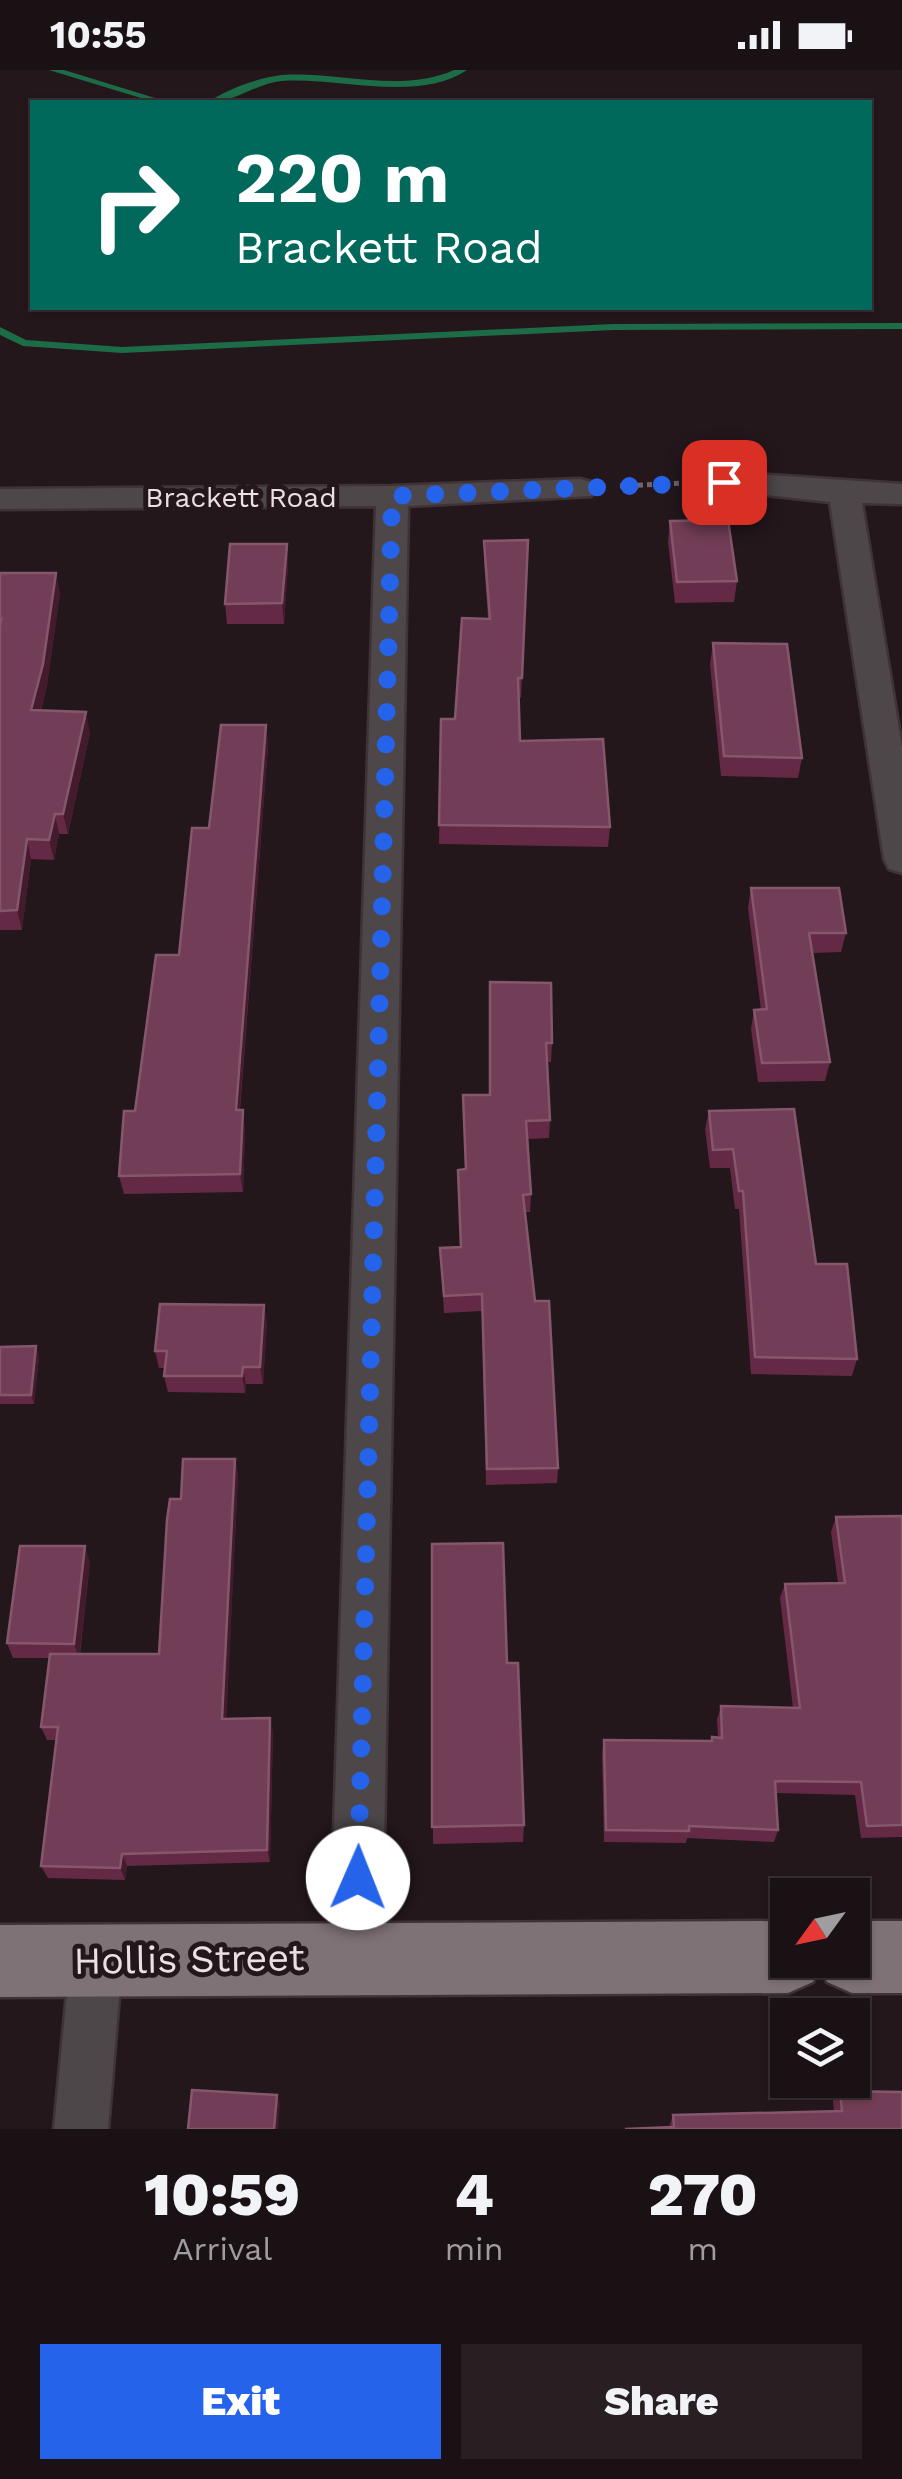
<!DOCTYPE html>
<html lang="en">
<head>
<meta charset="utf-8">
<style>
  body { margin:0; font-family:"Work Sans",sans-serif; background:#271f22; color:#f1f3f6; height:100vh; display:flex; flex-direction:column; font-size:38px; white-space:nowrap }
  * { box-sizing:border-box; margin:0 }
  p { font-size:32px; color:#9f9da0 }
  .icon { flex:none; width:55px; height:55px; fill:none; stroke:currentColor; stroke-width:2; stroke-linecap:round; stroke-linejoin:round }
  .map { position:relative; height:2059px; overflow:hidden }
  .sheet { display:flex; flex-direction:column; background:#1a1115; flex:1 }
  .sheet>* { flex:none }
  .hud { position:absolute; left:30px; top:30px; width:842px; height:210px; border-radius:0px; box-shadow:0 2px 8px #0004,0 0 0 2px #383134; background:#00695c; color:#fff; overflow:hidden }
  .needle { width:65px; rotate:237deg }
  .controls { position:absolute; left:770px; top:1808px; display:grid; gap:20px }
  .controls a { display:grid; place-items:center; width:100px; height:100px; border-radius:0px; background:#1a1115; box-shadow:0 2px 8px #0004,0 0 0 2px #383134; font-size:50px }
  .pin { position:absolute; display:grid; place-items:center; width:85px; height:85px; color:#fff; margin:-42px; border-radius:20px; box-shadow:0 5px 15px #0006 }
  .me { position:absolute; width:110px; margin:-55px; rotate:1deg; stroke-linejoin:round; filter:drop-shadow(0 0 8px #0008) }
  .turn { display:flex; align-items:center; gap:35px; height:210px; padding:0 40px; font-size:45px }
  .turn .icon { width:130px; height:130px; stroke-width:2.5 }
  .turn b { display:block; font-size:70px; line-height:85px }
  .eta { display:flex; justify-content:space-evenly; align-items:center; height:170px; text-align:center }
  .eta b { font-size:60px; font-weight:800; line-height:70px }
  .button { display:flex; gap:20px; margin-top:auto; padding:20px 40px }
  .button a { flex:1; height:115px; border-radius:0px; background:#2563eb; color:#fff; font-size:40px; font-weight:800; line-height:115px; text-align:center }
  .button a+a { background:#271f22; color:#f1f3f6 }
  .status { display:flex; justify-content:space-between; align-items:center; height:70px; padding:0 50px; background:#1a1115; direction:ltr }
  .status svg { height:28px; fill:currentColor }
  .map>svg:first-child { display:block }
  .lines { fill:none; stroke-linecap:round; stroke-linejoin:round }
  .stream { fill:#1c6c47; fill-rule:evenodd }
  .street-casing { stroke:#3f3338; stroke-width:5 }
  .primary-casing { stroke:#3f3338; stroke-width:5 }
  .path { stroke:#706569; stroke-width:5; stroke-dasharray:5 4; stroke-linecap:butt }
  .street { fill:#4d4749; fill-rule:evenodd }
  .primary { fill:#7f7277; fill-rule:evenodd }
  .wall { fill:#642a45 }
  .shaded-wall { fill:#441a2d }
  .building { fill:#723d56; stroke:#85576c; stroke-width:2.5 }
  .route { stroke:#2563eb; stroke-width:18; stroke-dasharray:0 32.4 }
  .labels { text-anchor:middle; dominant-baseline:central; stroke-width:10; stroke-linejoin:round; paint-order:stroke }
  .far-street-label { font-size:28px; fill:#e9e0e3; stroke:#23171c }
  .near-street-label { font-size:38px; fill:#e9e0e3; stroke:#23171c }
</style>
</head>
<body>
<div class="status"><b>10:55</b><svg viewBox="0 0 49 12"><path d="M0 12V9h3v3zM5 12V6h3v6zM10 12V3h3v9zM15 12V0h3v12zM26 1h20v11H26zM47 4h2v5h-2z"/></svg></div>
<div class="map">
<svg width="902" height="2059" viewBox="0 0 902 2059">
  <rect width="100%" height="100%" fill="#23171c"/>
  <g class="lines">
    <path class="stream" d="M 49,0 L 64,0 L 168,32 L 154,32 Z
      M 454,0 L 467,0 C 418,33 338,7 282,11 C 256,13 233,34 208,32 C 228,19 257,8 282,5 C 338,1 400,24 454,0 Z
      M 902,253 L 902,259 L 613,260 L 122,283 L 23,276 L 0,265 L 0,257 L 26,270 L 122,277 L 613,254 Z"/>
    <defs>
      <path id="street" d="M 724,402 L 902,414 L 902,434 L 862,433 L 902,678 L 902,803 L 889,799 L 884,789 L 830,432 L 713,419 L 708,412 L 713,405 Z
        M 580,409 L 591,412 L 596,419 L 591,426 L 408,436 L 382,1887 L 374,1905 L 356,1913 L 338,1905 L 330,1887 L 376,436 L 0,439 L 0,419 L 392,416 Z
        M 96,1865 L 114,1873 L 122,1891 L 108,2059 L 54,2059 L 70,1891 L 78,1873 Z"/>
      <path id="primary" d="M 788,1851 L 788,1890 L 852,1890 L 852,1851 L 902,1851 L 902,1923 L 852,1923 L 827,1912 L 820,1896 L 813,1912 L 788,1923 L 0,1927 L 0,1855 Z"/>
    </defs>
    <use href="#street" class="street-casing"/>
    <use href="#primary" class="primary-casing"/>
    <path class="path" d="M 620,416 L 682,413"/>
    <use href="#street" class="street"/>
    <use href="#primary" class="primary"/>
  </g>
  <path class="wall" d="M 670,451 L 737,511 L 734,532 L 675,533 L 668,472 Z
    M 528,470 L 521,628 L 518,628 L 520,671 L 610,757 L 608,777 L 439,774 L 441,649 L 455,649 L 488,548 L 484,491 L 484,471 Z
    M 287,474 L 288,494 L 284,554 L 227,554 L 225,534 Z
    M 0,503 L 60,523 L 47,615 L 41,641 L 90,663 L 68,764 L 59,764 L 54,790 L 31,789 L 22,860 L 0,860 Z
    M 713,573 L 802,688 L 798,708 L 721,706 L 710,594 Z
    M 266,655 L 268,676 L 240,1040 L 245,1059 L 243,1122 L 124,1124 L 119,1106 L 179,885 L 209,758 Z
    M 751,818 L 846,863 L 841,882 L 812,883 L 830,992 L 825,1011 L 758,1012 L 751,959 L 754,940 L 761,940 L 748,838 Z
    M 490,912 L 552,973 L 551,992 L 547,992 L 550,1050 L 549,1068 L 528,1069 L 531,1124 L 530,1142 L 525,1142 L 535,1231 L 558,1398 L 557,1413 L 486,1415 L 482,1241 L 444,1243 L 440,1178 L 460,1177 L 458,1100 L 465,1099 L 463,1025 L 489,1025 Z
    M 709,1041 L 816,1194 L 857,1289 L 852,1306 L 751,1304 L 739,1139 L 735,1139 L 730,1098 L 710,1098 L 705,1059 Z
    M 267,1252 L 263,1314 L 246,1314 L 245,1323 L 168,1322 L 164,1306 L 165,1298 L 159,1298 L 155,1281 Z
    M 36,1276 L 39,1286 L 34,1334 L 0,1334 L 0,1277 Z
    M 235,1389 L 238,1405 L 226,1649 L 273,1661 L 270,1792 L 127,1796 L 125,1810 L 48,1808 L 41,1796 L 57,1670 L 47,1670 L 41,1657 L 50,1588 L 13,1588 L 7,1573 L 90,1492 L 80,1584 L 159,1584 L 181,1429 Z
    M 902,1446 L 902,1767 L 861,1768 L 855,1725 L 776,1723 L 778,1760 L 774,1772 L 687,1768 L 686,1773 L 604,1772 L 602,1682 L 604,1670 L 710,1671 L 712,1667 L 718,1667 L 717,1650 L 721,1636 L 793,1638 L 780,1528 L 785,1514 L 838,1513 L 831,1462 L 836,1447 Z
    M 432,1474 L 507,1593 L 524,1755 L 523,1772 L 433,1774 Z
    M 840,2021 L 902,2059 L 669,2057 L 673,2045 L 834,2041 L 833,2031 Z"/>
  <path class="shaded-wall" d="M 287,474 L 288,494 L 284,554 L 282,533 Z
    M 56,503 L 60,523 L 47,615 L 36,661 L 31,640 Z
    M 86,642 L 90,663 L 68,764 L 63,744 Z
    M 266,655 L 268,676 L 238,1059 L 236,1040 Z
    M 55,744 L 59,764 L 54,790 L 49,770 Z
    M 27,769 L 31,789 L 22,860 L 17,840 Z
    M 243,1040 L 245,1059 L 243,1122 L 240,1104 Z
    M 264,1235 L 267,1252 L 263,1314 L 260,1297 Z
    M 36,1276 L 39,1286 L 34,1334 L 31,1325 Z
    M 243,1297 L 246,1314 L 245,1323 L 242,1306 Z
    M 235,1389 L 238,1405 L 226,1662 L 222,1649 Z
    M 85,1476 L 90,1492 L 79,1588 L 74,1574 Z
    M 270,1648 L 273,1661 L 270,1792 L 267,1780 Z
    M 122,1784 L 127,1796 L 125,1810 L 120,1798 Z
    M 277,2025 L 280,2033 L 278,2059 L 274,2059 Z"/>
  <path class="building" d="M 728,450 L 737,511 L 677,512 L 670,451 Z
    M 528,470 L 522,608 L 518,608 L 520,671 L 603,669 L 610,757 L 439,755 L 441,649 L 455,649 L 462,548 L 490,549 L 484,471 Z
    M 230,474 L 287,474 L 282,533 L 225,534 Z
    M 0,503 L 56,503 L 43,594 L 31,640 L 86,642 L 63,744 L 55,744 L 49,770 L 27,769 L 17,840 L 0,841 L 0,555 L 1,550 L 0,551 Z
    M 713,573 L 787,574 L 802,688 L 724,686 Z
    M 221,655 L 266,655 L 236,1040 L 243,1040 L 240,1104 L 119,1106 L 124,1041 L 135,1041 L 156,885 L 179,885 L 192,758 L 209,758 Z
    M 751,818 L 839,818 L 846,863 L 809,863 L 830,992 L 762,993 L 754,940 L 767,939 Z
    M 490,912 L 551,913 L 552,973 L 546,973 L 550,1050 L 526,1051 L 531,1124 L 523,1125 L 535,1231 L 549,1231 L 558,1398 L 487,1399 L 482,1224 L 444,1226 L 440,1178 L 461,1177 L 458,1100 L 466,1099 L 463,1025 L 490,1025 Z
    M 794,1039 L 816,1194 L 847,1194 L 857,1289 L 755,1287 L 743,1121 L 739,1121 L 733,1079 L 713,1080 L 709,1041 Z
    M 160,1234 L 264,1235 L 260,1297 L 243,1297 L 242,1306 L 164,1306 L 167,1281 L 155,1281 Z
    M 36,1276 L 31,1325 L 0,1325 L 0,1277 Z
    M 183,1389 L 235,1389 L 222,1649 L 270,1648 L 267,1780 L 122,1784 L 120,1798 L 41,1796 L 58,1657 L 41,1657 L 50,1584 L 159,1584 L 167,1450 L 170,1429 L 181,1429 Z
    M 902,1446 L 902,1755 L 867,1756 L 861,1712 L 775,1711 L 778,1760 L 689,1756 L 689,1761 L 606,1760 L 604,1670 L 712,1671 L 712,1667 L 722,1668 L 721,1636 L 800,1638 L 785,1514 L 845,1513 L 836,1447 Z
    M 503,1473 L 507,1593 L 518,1593 L 524,1755 L 432,1757 L 432,1474 Z
    M 20,1476 L 85,1476 L 74,1574 L 7,1573 Z
    M 192,2020 L 277,2025 L 274,2059 L 188,2059 Z
    M 840,2021 L 902,2022 L 902,2059 L 625,2059 L 674,2057 L 673,2045 L 842,2041 Z"/>
  <g class="lines">
    <path class="route" d="M 358,1808 L 392,426 L 724,412"/>
  </g>
  <g class="labels">
    <g class="far-street-label">
      <text x="241" y="427">Brackett Road</text>
    </g>
    <g class="near-street-label">
      <text transform="translate(189 1889) rotate(-1)">Hollis Street</text>
    </g>
  </g>
</svg>
<div class="controls">
<a><svg class="needle" viewBox="-14 -14 28 28"><path d="M0-13l5 13h-10z" fill="#e53935"/><path d="M0 13l5-13h-10z" fill="#9f9da0"/></svg></a>
<a><svg class="icon" aria-label="layers" viewBox="0 0 24 24"><path d="M12 4l9 5-9 5-9-5zM3 14l9 5 9-5"/></svg></a>
</div>
<div class="pin" style="left:724px;top:412px;background:#d93025"><svg class="icon" aria-label="arrive" viewBox="0 0 24 24"><path d="M6 21V4h12l-3 4 3 4H6"/></svg></div>
<svg class="me" style="left:358px;top:1808px" viewBox="-20 -20 40 40"><circle r="19" fill="#fff"/><path d="M0-13L10 11 0 6-10 11z" fill="#2563eb"/></svg>
<div class="hud">
<div class="turn"><svg class="icon" aria-label="right" viewBox="0 0 24 24"><path d="M7 20v-9h11M14 6l5 5-5 5"/></svg><div><b>220 m</b>Brackett Road</div></div>
</div>
</div>
<section class="sheet">
<div class="eta">
<div><b>10:59</b><p>Arrival</p></div>
<div><b>4</b><p>min</p></div>
<div><b>270</b><p>m</p></div>
</div>
<div class="button"><a>Exit</a><a>Share</a></div>
</section>
</body>
</html>
